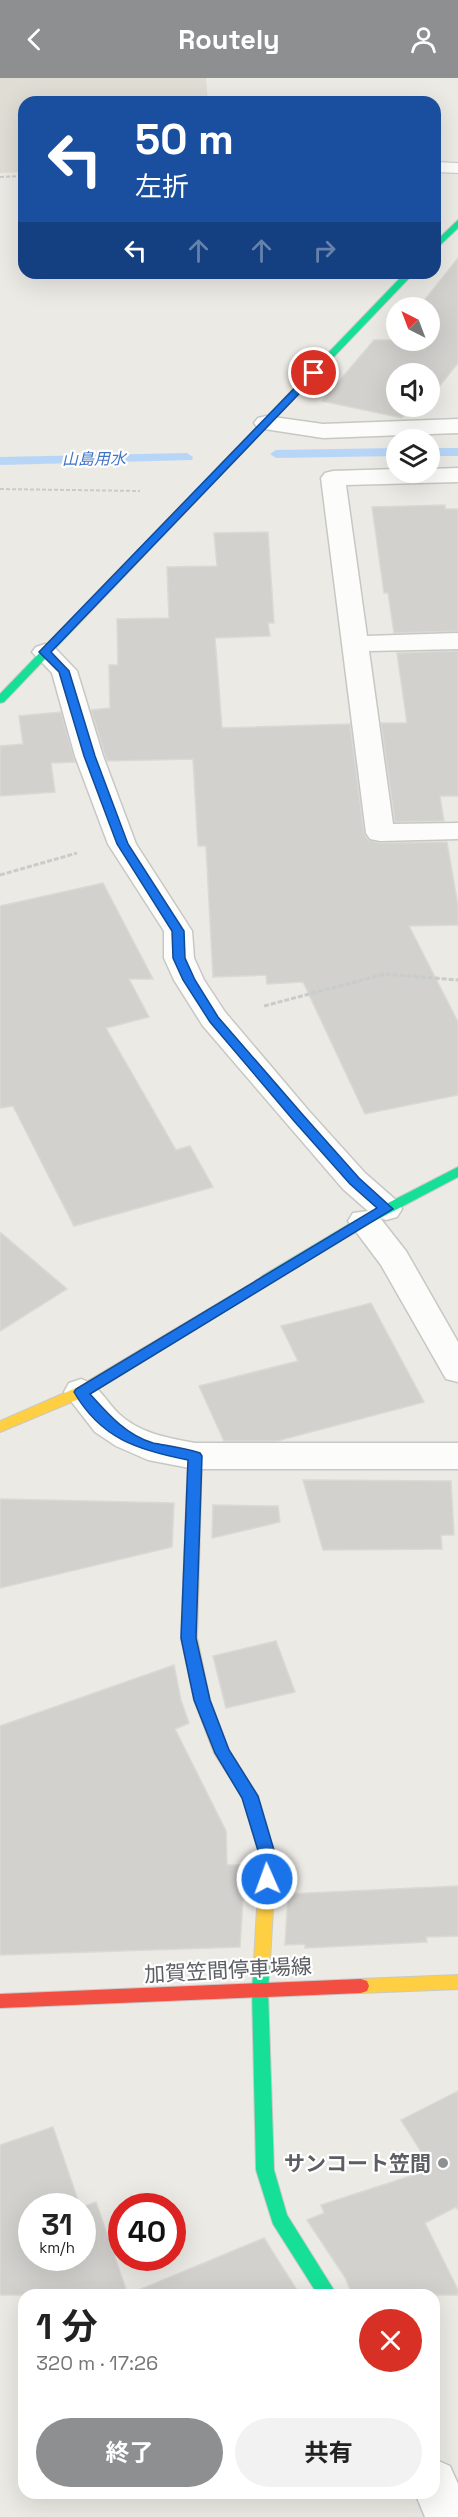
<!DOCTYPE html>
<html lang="ja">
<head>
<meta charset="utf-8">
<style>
  body { margin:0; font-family:"Space Grotesk","Noto Sans JP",sans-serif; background:#f2f2f2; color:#222; height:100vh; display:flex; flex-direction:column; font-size:22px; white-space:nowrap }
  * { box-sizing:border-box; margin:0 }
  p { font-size:20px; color:#767676 }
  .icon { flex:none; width:33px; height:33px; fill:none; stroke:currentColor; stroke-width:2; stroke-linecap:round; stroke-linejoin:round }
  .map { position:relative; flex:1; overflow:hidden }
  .details { position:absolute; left:18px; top:2211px; width:422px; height:210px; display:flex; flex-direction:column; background:#fff; border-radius:18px; box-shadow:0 6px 24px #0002 }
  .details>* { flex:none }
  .top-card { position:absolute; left:18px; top:18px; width:423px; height:183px; border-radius:18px; box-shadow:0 6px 24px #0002; background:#1a4fa0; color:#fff; overflow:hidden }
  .needle { width:39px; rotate:318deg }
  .controls { position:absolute; left:386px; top:219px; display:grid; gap:12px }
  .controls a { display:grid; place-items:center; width:54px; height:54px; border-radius:50%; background:#fff; box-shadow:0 6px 24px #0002; font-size:30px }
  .speed { position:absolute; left:18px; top:2115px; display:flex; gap:12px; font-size:30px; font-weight:700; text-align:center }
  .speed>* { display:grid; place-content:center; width:78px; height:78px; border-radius:50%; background:#fff; box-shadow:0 6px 24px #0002; line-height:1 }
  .speed small { font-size:15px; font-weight:400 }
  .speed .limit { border:9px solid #d22; background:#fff; color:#111 }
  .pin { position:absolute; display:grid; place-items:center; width:51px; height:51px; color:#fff; margin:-26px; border:3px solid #fff; border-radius:50%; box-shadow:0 2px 6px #0007 }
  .me { position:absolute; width:66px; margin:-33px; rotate:358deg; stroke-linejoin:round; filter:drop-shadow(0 0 4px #0008) }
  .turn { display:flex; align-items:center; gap:21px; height:126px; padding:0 18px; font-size:27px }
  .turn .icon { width:78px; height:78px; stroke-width:2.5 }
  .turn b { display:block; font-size:42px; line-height:51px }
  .lanes { display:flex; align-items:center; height:57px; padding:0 18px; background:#0003; justify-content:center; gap:30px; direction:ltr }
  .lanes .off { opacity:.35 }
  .round { display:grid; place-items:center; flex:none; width:63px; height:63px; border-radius:32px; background:#f2f2f2 }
  .overview { display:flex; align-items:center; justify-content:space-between; height:102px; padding:0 18px }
  h1 { font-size:36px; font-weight:700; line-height:45px }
  .cta { display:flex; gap:12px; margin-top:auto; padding:12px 18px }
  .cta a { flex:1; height:69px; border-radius:36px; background:#8d8f90; color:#fff; font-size:24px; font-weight:700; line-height:69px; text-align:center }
  .cta a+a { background:#f2f2f2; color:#222 }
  header { display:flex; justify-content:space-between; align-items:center; height:78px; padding:0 18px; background:#8d8f90; color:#fff; font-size:27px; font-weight:700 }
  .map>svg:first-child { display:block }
  .education { fill:#dfddd4 }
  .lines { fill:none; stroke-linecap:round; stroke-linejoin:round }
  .stream { fill:#b7d6f7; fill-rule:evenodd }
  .building { fill:#d2d1ce; stroke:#dad9d4; stroke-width:1.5 }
  .lane-casing { stroke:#c7c7c6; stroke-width:2 }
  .street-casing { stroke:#c7c7c6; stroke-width:3 }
  .fast-casing { stroke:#c8c8c7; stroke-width:2 }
  .slow-casing { stroke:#c8c8c7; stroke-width:2 }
  .jam-casing { stroke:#c8c8c7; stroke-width:2 }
  .path-far1 { stroke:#c8ccca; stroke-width:2; stroke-dasharray:4 2; stroke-linecap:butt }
  .path { stroke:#c8ccca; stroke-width:3; stroke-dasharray:5 2; stroke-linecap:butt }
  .lane { fill:#fcfcfb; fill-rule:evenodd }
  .street { fill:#fcfcfb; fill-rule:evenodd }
  .fast { fill:#16e098; fill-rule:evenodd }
  .slow { fill:#ffcf43; fill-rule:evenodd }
  .jam { fill:#f24e42; fill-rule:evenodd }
  .route { fill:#1a73e8; stroke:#114b97; stroke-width:1.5 }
  .poi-dot { fill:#8d8f90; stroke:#fff; stroke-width:2 }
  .labels { text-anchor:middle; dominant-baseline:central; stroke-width:4.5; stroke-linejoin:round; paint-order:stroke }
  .far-water-label { font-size:16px; font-style:italic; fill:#4176c5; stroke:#fff }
  .near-street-label { font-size:21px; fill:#5b5e63; stroke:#fff }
  .near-poi-label { font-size:21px; font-weight:bold; fill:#5b5e63; stroke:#fff; text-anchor:end }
</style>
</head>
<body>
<header><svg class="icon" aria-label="back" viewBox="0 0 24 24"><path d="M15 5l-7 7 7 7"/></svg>Routely<svg class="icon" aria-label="person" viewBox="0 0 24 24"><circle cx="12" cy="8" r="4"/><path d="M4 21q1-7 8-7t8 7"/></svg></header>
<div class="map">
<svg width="458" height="2439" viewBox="0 0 458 2439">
  <rect width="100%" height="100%" fill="#ebeae5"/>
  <path class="education" d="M 0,0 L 206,0 L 208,24 L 24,24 L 24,94 L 0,95 Z"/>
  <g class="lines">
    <path class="stream" d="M 396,370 L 396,378 L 276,380 L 270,376 L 276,372 Z
      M 429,370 L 458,370 L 458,378 L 429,378 Z
      M 187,375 L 193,379 L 192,382 L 0,387 L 0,379 Z"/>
  </g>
  <path class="building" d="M 458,180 L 458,285 L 429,321 L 429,296 L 396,296 L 396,328 L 423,328 L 420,332 L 411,329 L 402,340 L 322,323 L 374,262 L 391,262 L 396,257 L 396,262 L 429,262 L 429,230 L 418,230 Z
    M 445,427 L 445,431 L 458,431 L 458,553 L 394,555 L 388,515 L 384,515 L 372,429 Z
    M 268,454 L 274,545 L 268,545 L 270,558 L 215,560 L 222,650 L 350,646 L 364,755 L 368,762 L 380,765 L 447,764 L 458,828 L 458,847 L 409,848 L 458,944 L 458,1017 L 365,1036 L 303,904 L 267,906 L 266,897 L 213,899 L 206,768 L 198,768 L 193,681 L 107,683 L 105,677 L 91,632 L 110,630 L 109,587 L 118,587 L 117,541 L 169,540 L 167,489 L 217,488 L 214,455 Z
    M 458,573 L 458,718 L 440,718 L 444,743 L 395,744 L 381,645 L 407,645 L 397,575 Z
    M 61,634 L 75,684 L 51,685 L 55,714 L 0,718 L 0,668 L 23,666 L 19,638 Z
    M 103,805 L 153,901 L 129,901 L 149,939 L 106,950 L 176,1072 L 190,1068 L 213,1109 L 74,1148 L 13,1028 L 0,1030 L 0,828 Z
    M 0,1154 L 67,1211 L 0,1253 Z
    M 371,1225 L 424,1324 L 277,1363 L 224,1363 L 199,1308 L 298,1283 L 281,1248 Z
    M 303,1402 L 451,1403 L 454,1457 L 441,1457 L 442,1471 L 323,1472 Z
    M 0,1421 L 174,1425 L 172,1469 L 0,1510 Z
    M 213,1427 L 278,1428 L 280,1444 L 212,1460 Z
    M 276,1563 L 295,1614 L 226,1630 L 213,1578 Z
    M 174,1587 L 181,1622 L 189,1645 L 175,1651 L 226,1753 L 227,1787 L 245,1787 L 240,1869 L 0,1877 L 0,1648 Z
    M 458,1808 L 458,1858 L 426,1859 L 427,1864 L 305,1870 L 305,1866 L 285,1867 L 288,1816 Z
    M 458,2013 L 458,2132 L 456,2129 L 425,2145 L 458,2212 L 458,2217 L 352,2217 L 346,2201 L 307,2142 L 324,2135 L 321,2127 L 432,2091 L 401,2042 Z
    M 53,2049 L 80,2128 L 32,2128 L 32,2180 L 82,2180 L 82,2129 L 96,2124 L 128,2217 L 0,2217 L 0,2067 Z
    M 264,2160 L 300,2217 L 130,2217 L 129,2216 Z"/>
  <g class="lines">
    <defs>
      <path id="lane" d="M 435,84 L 458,85 L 458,95 L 435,94 Z"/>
      <path id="street" d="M 266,338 L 323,346 L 458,341 L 458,355 L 323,360 L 258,350 L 254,345 L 258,340 Z
        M 458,390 L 458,404 L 346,407 L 367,558 L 458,555 L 458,571 L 369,573 L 393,746 L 458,745 L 458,761 L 380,763 L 370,761 L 366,755 L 321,400 L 325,395 L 333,393 L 396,391 L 396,394 L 429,394 L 429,391 Z
        M 45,566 L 54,569 L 77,593 L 103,678 L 136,766 L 192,853 L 194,880 L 204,902 L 225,934 L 309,1033 L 365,1095 L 397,1123 L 402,1131 L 397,1139 L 386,1142 L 380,1140 L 406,1173 L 458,1264 L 458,1304 L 446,1301 L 381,1187 L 348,1143 L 353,1135 L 368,1133 L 343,1111 L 203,948 L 174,902 L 164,880 L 164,853 L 108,766 L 75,678 L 52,595 L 32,574 L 36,569 Z
        M 81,1301 C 99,1307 105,1322 118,1335 C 139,1355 167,1360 195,1365 L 458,1365 L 458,1391 L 195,1391 L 148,1382 L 116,1368 L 95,1354 L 64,1314 L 69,1305 Z
        M 434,2381 L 450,2388 L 458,2406 L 458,2439 L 425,2439 L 415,2415 L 434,2415 Z"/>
      <path id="fast" d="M 458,142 L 458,150 L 435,172 L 435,164 Z
        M 405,195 L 414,195 L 4,624 L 0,625 L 0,616 Z
        M 458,1089 L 458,1099 L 369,1146 L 272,1204 L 262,1204 L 260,1201 L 262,1198 L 359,1140 Z
        M 262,1876 L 268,1878 L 270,1883 L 268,1912 L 274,2092 L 287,2137 L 337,2217 L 318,2217 L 273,2146 L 256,2092 L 252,1912 L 254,1883 L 256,1878 Z"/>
      <path id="slow" d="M 267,1196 L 274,1201 L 272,1204 L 86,1318 L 0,1354 L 0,1343 L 76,1310 Z
        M 195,1373 L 200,1374 L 202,1378 L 197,1560 L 210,1622 L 229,1672 L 258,1718 L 276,1779 L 270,1883 L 268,1888 L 262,1890 L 256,1888 L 254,1883 L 260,1779 L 243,1720 L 214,1675 L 194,1622 L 181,1560 L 188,1378 L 190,1374 Z
        M 458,1897 L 458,1911 L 361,1915 L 355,1913 L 353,1908 L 355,1903 L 361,1901 Z"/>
      <path id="jam" d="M 361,1901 L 367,1903 L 369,1908 L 367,1913 L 361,1915 L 0,1930 L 0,1916 Z"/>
    </defs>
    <use href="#lane" class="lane-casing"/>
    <use href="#street" class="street-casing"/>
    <use href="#fast" class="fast-casing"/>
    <use href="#slow" class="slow-casing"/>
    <use href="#jam" class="jam-casing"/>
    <path class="path-far1" d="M 0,99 L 24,98
      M 0,411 L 140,413"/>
    <path class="path" d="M 0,797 L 77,775
      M 264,928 L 385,896 L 458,902"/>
    <use href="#lane" class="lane"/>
    <use href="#street" class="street"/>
    <use href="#fast" class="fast"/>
    <use href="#slow" class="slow"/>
    <use href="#jam" class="jam"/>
  </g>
  <path class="route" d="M 311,293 L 319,295 L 51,574 L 69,593 L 95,678 L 128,766 L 184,853 L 185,880 L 195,902 L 218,939 L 303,1037 L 359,1100 L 393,1131 L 90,1316 C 108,1336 126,1357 153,1365 C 169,1368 185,1370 200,1375 L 202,1378 L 196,1560 L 210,1622 L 229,1672 L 258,1718 L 276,1779 L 273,1806 L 267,1808 L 261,1806 L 259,1801 L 260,1779 L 242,1720 L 215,1675 L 194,1622 L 181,1560 L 188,1382 C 138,1372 101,1361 74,1314 L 76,1311 L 377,1130 L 350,1106 L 294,1043 L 210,944 L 183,902 L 173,880 L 172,853 L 117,766 L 84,678 L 59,594 L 39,574 Z"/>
  <circle class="poi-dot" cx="443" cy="2085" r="6"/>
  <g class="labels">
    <g class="far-water-label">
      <text transform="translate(94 381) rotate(-1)">山島用水</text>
    </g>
    <g class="near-street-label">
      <text transform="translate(228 1892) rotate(-3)">加賀笠間停車場線</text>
    </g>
    <g class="near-poi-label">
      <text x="431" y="2085">サンコート笠間</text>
    </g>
  </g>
</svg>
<div class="controls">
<a><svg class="needle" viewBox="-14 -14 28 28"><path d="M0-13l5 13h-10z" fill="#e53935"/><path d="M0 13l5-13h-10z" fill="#767676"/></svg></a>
<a><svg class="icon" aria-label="sound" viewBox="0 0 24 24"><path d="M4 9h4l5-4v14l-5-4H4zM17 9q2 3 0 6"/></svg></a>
<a><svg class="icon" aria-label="layers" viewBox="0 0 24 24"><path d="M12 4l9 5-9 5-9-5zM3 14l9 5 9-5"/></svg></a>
</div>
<div class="speed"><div>31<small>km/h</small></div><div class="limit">40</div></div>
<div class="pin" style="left:314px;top:295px;background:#d93025"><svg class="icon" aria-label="arrive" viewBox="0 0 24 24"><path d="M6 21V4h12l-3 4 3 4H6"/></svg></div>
<svg class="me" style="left:267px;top:1801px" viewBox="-20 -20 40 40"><circle r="17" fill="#1a73e8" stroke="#fff" stroke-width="3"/><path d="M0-11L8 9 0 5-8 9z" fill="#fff"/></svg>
<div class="top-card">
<div class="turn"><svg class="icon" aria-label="left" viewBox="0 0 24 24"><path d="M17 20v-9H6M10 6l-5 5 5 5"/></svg><div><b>50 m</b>左折</div></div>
<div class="lanes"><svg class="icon" aria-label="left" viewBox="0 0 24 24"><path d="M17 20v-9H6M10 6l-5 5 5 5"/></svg><svg class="icon off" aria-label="ahead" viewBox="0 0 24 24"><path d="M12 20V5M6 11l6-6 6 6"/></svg><svg class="icon off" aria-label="ahead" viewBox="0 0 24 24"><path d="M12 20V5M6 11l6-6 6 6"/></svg><svg class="icon off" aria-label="right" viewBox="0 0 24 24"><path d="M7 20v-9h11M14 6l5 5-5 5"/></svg></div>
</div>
<section class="details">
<div class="overview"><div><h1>1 分</h1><p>320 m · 17:26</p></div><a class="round" style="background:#d93025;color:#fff"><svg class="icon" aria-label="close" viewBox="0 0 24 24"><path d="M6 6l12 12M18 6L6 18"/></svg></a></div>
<div class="cta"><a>終了</a><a>共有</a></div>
</section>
</div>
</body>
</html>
